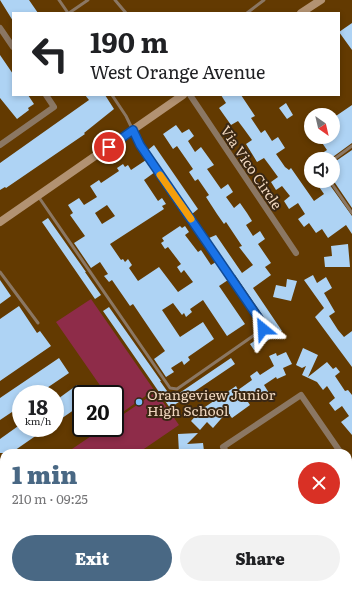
<!DOCTYPE html>
<html lang="en">
<head>
<meta charset="utf-8">
<style>
  body { margin:0; font-family:Literata,serif; background:#f2f2f2; color:#202124; height:100vh; display:flex; flex-direction:column; font-size:15px; white-space:nowrap }
  * { box-sizing:border-box; margin:0 }
  p { font-size:13px; color:#757577 }
  .icon { flex:none; width:22px; height:22px; fill:none; stroke:currentColor; stroke-width:2; stroke-linecap:round; stroke-linejoin:round }
  .map { position:relative; flex:1; overflow:hidden }
  .panel { position:absolute; left:0px; top:449px; width:352px; height:140px; display:flex; flex-direction:column; background:#fff; border-radius:12px 12px 0 0; box-shadow:0 2px 6px #0003 }
  .panel>* { flex:none }
  .hud { position:absolute; left:12px; top:12px; width:328px; height:84px; border-radius:0px; box-shadow:0 2px 6px #0003; background:#fff; color:#202124; overflow:hidden }
  .needle { width:26px; rotate:146deg }
  .buttons { position:absolute; left:304px; top:108px; display:grid; gap:8px }
  .buttons a { display:grid; place-items:center; width:36px; height:36px; border-radius:50%; background:#fff; box-shadow:0 2px 6px #0003; font-size:20px }
  .speed { position:absolute; left:12px; top:385px; display:flex; gap:8px; font-size:20px; font-weight:700; text-align:center }
  .speed>* { display:grid; place-content:center; width:52px; height:52px; border-radius:50%; background:#fff; box-shadow:0 2px 6px #0003; line-height:1 }
  .speed small { font-size:10px; font-weight:400 }
  .speed .limit { border:2px solid #111; border-radius:6px; background:#fff; color:#111 }
  .pin { position:absolute; display:grid; place-items:center; width:34px; height:34px; color:#fff; margin:-17px; border:2px solid #fff; border-radius:50%; box-shadow:0 1px 4px #0007 }
  .me { position:absolute; width:44px; margin:-22px; rotate:333deg; stroke-linejoin:round; filter:drop-shadow(0 0 3px #0008) }
  .turn { display:flex; align-items:center; gap:14px; height:84px; padding:0 12px; font-size:18px }
  .turn .icon { width:52px; height:52px; stroke-width:2.5 }
  .turn b { display:block; font-size:28px; line-height:34px }
  .round { display:grid; place-items:center; flex:none; width:42px; height:42px; border-radius:21px; background:#f2f2f2 }
  .overview { display:flex; align-items:center; justify-content:space-between; height:68px; padding:0 12px }
  h1 { font-size:24px; font-weight:800; line-height:30px; color:#496884 }
  .primary-button { display:flex; gap:8px; margin-top:auto; padding:8px 12px }
  .primary-button a { flex:1; height:46px; border-radius:24px; background:#496884; color:#fff; font-size:16px; font-weight:800; line-height:46px; text-align:center }
  .primary-button a+a { background:#f2f2f2; color:#202124 }
  .map>svg:first-child { display:block }
  .green { fill:#8e2c49 }
  .building { fill:#aed3f4; fill-rule:evenodd }
  .lines { fill:none; stroke-linecap:round; stroke-linejoin:round }
  .service { stroke:#8b7763; stroke-width:3 }
  .minor { stroke:#8b7763; stroke-width:6 }
  .secondary { stroke:#b29272; stroke-width:8 }
  .route-casing { stroke:#114b97; stroke-width:10 }
  .route { stroke:#1a73e8; stroke-width:7 }
  .slow { stroke:#f59e0b; stroke-width:7 }
  .poi-dot { fill:#7cbef9; stroke:#3a2713; stroke-width:1.5 }
  .labels { text-anchor:middle; dominant-baseline:central; stroke-width:4; stroke-linejoin:round; paint-order:stroke }
  .street-label { font-size:14px; fill:#f0d7bf; stroke:#3a2713 }
  .poi-label { font-size:14px; fill:#f0d7bf; stroke:#3a2713; text-anchor:start }
</style>
</head>
<body>
<div class="map">
<svg width="352" height="589" viewBox="0 0 352 589">
  <rect width="100%" height="100%" fill="#633a01"/>
  <path class="green" d="M 91,299 L 154,390 L 120,414 L 115,407 L 115,394 L 106,394 L 56,322 Z
    M 156,392 L 179,425 L 138,453 L 75,453 L 72,449 L 103,428 L 115,428 L 115,420 Z
    M 0,537 L 4,543 L 4,585 L 33,585 L 36,589 L 0,589 Z"/>
  <path class="building" d="M 0,0 L 29,0 L 38,13 L 13,13 L 13,21 Z
    M 352,23 L 352,50 L 339,32 Z
    M 0,55 L 13,74 L 13,95 L 28,95 L 34,104 L 28,108 L 29,110 L 17,119 L 0,98 Z
    M 85,95 L 105,95 L 114,109 L 84,133 L 85,134 L 6,188 L 5,187 L 0,190 L 0,163 L 89,100 Z
    M 221,95 L 241,95 L 255,116 L 251,118 L 261,133 L 265,130 L 272,141 L 278,137 L 285,148 L 276,154 L 285,167 L 289,170 L 291,168 L 314,201 L 324,194 L 315,181 L 327,181 L 352,216 L 352,234 L 346,225 L 328,238 L 322,229 L 316,233 L 309,223 L 304,227 L 298,219 L 305,214 L 298,203 L 289,209 L 284,201 L 290,196 L 282,186 L 276,190 L 271,182 L 278,177 L 270,166 L 264,158 L 257,162 L 246,144 L 252,140 L 244,129 L 238,121 L 231,125 L 219,108 L 226,103 Z
    M 286,103 L 293,115 L 287,119 L 279,108 Z
    M 352,105 L 352,143 L 330,159 L 313,159 L 327,150 L 318,137 L 333,137 L 333,118 Z
    M 176,125 L 182,133 L 189,129 L 194,136 L 188,141 L 195,152 L 201,147 L 214,165 L 207,169 L 221,189 L 228,184 L 233,192 L 226,197 L 234,208 L 240,203 L 247,213 L 252,221 L 246,225 L 253,236 L 260,231 L 265,239 L 258,244 L 271,263 L 265,267 L 271,275 L 253,288 L 282,331 L 254,350 L 250,344 L 272,329 L 235,275 L 233,277 L 209,238 L 216,235 L 242,273 L 253,265 L 239,247 L 242,246 L 226,222 L 224,224 L 217,214 L 206,197 L 209,195 L 198,179 L 195,181 L 189,172 L 193,169 L 177,146 L 173,149 L 163,134 Z
    M 154,145 L 198,209 L 192,214 L 151,156 L 148,150 Z
    M 352,150 L 352,208 L 333,180 L 333,163 Z
    M 146,160 L 155,172 L 144,180 L 158,201 L 162,198 L 166,204 L 162,206 L 164,209 L 110,244 L 121,260 L 123,259 L 125,262 L 128,259 L 132,265 L 129,268 L 138,281 L 159,267 L 178,292 L 193,282 L 184,270 L 181,273 L 177,267 L 181,264 L 168,247 L 165,249 L 161,243 L 164,241 L 162,238 L 180,226 L 182,228 L 185,226 L 189,232 L 185,235 L 198,252 L 201,250 L 211,265 L 216,262 L 228,280 L 219,286 L 245,324 L 227,336 L 203,300 L 190,309 L 192,312 L 186,317 L 184,313 L 182,315 L 173,303 L 162,310 L 180,337 L 203,322 L 214,339 L 188,357 L 190,360 L 184,365 L 182,361 L 171,368 L 174,372 L 166,377 L 154,359 L 165,351 L 154,335 L 133,304 L 130,306 L 112,280 L 109,282 L 104,276 L 108,274 L 100,262 L 91,268 L 74,243 L 85,236 L 70,215 L 73,213 L 68,205 L 79,198 L 84,205 L 97,197 L 90,186 L 99,180 L 101,183 L 119,171 L 117,168 L 123,164 L 125,167 L 128,165 L 131,170 ZM 107,205 L 115,216 L 102,224 L 95,213 Z
    M 48,218 L 86,272 L 85,272 L 101,295 L 95,299 L 42,222 Z
    M 348,244 L 350,267 L 325,267 L 324,257 L 332,256 L 331,246 Z
    M 313,275 L 317,283 L 326,277 L 332,288 L 324,293 L 335,312 L 329,316 L 338,330 L 344,337 L 352,331 L 352,367 L 315,317 L 324,308 L 304,280 Z
    M 287,279 L 297,281 L 291,301 L 273,297 L 276,285 L 286,287 Z
    M 0,280 L 11,296 L 0,304 Z
    M 19,306 L 37,333 L 40,331 L 51,346 L 0,381 L 0,319 Z
    M 109,307 L 161,381 L 160,381 L 172,398 L 231,358 L 235,364 L 170,408 L 103,311 Z
    M 303,348 L 318,355 L 308,377 L 327,362 L 333,369 L 336,367 L 340,372 L 335,376 L 345,391 L 348,390 L 352,395 L 352,435 L 341,422 L 349,416 L 342,406 L 335,411 L 329,403 L 335,398 L 327,386 L 323,390 L 317,382 L 302,375 L 306,366 L 302,368 L 296,365 Z
    M 286,352 L 292,364 L 283,368 L 286,375 L 277,379 L 276,377 L 264,385 L 269,393 L 261,398 L 257,392 L 246,399 L 250,405 L 232,418 L 227,412 L 213,428 L 207,422 L 200,430 L 191,421 L 202,409 L 236,386 L 238,390 L 252,380 L 250,376 L 257,371 L 260,375 L 274,366 L 269,356 L 276,353 L 277,356 Z
    M 59,358 L 69,373 L 38,394 L 21,394 L 21,406 L 0,420 L 0,398 Z
    M 77,385 L 81,391 L 81,405 L 55,423 L 55,401 Z
    M 21,424 L 21,428 L 47,428 L 11,453 L 0,453 L 0,439 Z
    M 198,433 L 187,444 L 203,443 L 204,451 L 179,453 L 178,434 Z"/>
  <g class="lines">
    <path class="service" d="M 59,0 L 68,13
      M 115,0 L 126,13
      M 69,13 L 88,0
      M 247,13 L 264,0
      M 333,160 L 352,146
      M 330,181 L 352,213
      M 38,196 L 170,388 L 177,389 L 263,329 L 263,326 L 140,145 L 126,116 L 112,95
      M 0,272 L 38,323"/>
    <path class="minor" d="M 0,28 L 13,47
      M 190,95 L 296,253
      M 0,145 L 54,107 L 46,95
      M 227,453 L 223,447 L 301,395 L 341,453
      M 348,463 L 352,469
      M 348,530 L 352,527
      M 199,585 L 202,589
      M 262,589 L 267,585"/>
    <path class="secondary" d="M 301,13 L 321,0
      M 0,222 L 183,95"/>
  </g>
  <g class="lines">
    <defs>
      <path id="route" d="M 109,147 L 133,130 L 140,145 L 264,326 L 263,329"/>
    </defs>
    <use href="#route" class="route-casing"/>
    <use href="#route" class="route"/>
    <path class="slow" d="M 160,175 L 191,219"/>
  </g>
  <circle class="poi-dot" cx="139" cy="402" r="4"/>
  <g class="labels">
    <g class="street-label">
      <text transform="translate(252 167) rotate(56)">Via Vico Circle</text>
    </g>
    <g class="poi-label">
      <text x="147" y="394">Orangeview Junior<tspan x="147" dy="16">High School</tspan></text>
    </g>
  </g>
</svg>
<div class="buttons">
<a><svg class="needle" viewBox="-14 -14 28 28"><path d="M0-13l5 13h-10z" fill="#e53935"/><path d="M0 13l5-13h-10z" fill="#757577"/></svg></a>
<a><svg class="icon" aria-label="sound" viewBox="0 0 24 24"><path d="M4 9h4l5-4v14l-5-4H4zM17 9q2 3 0 6"/></svg></a>
</div>
<div class="speed"><div>18<small>km/h</small></div><div class="limit">20</div></div>
<div class="pin" style="left:109px;top:147px;background:#d93025"><svg class="icon" aria-label="arrive" viewBox="0 0 24 24"><path d="M6 21V4h12l-3 4 3 4H6"/></svg></div>
<svg class="me" style="left:263px;top:329px" viewBox="-20 -20 40 40"><path d="M0-17L14 15 0 8-14 15z" fill="#1a73e8" stroke="#fff" stroke-width="4"/></svg>
<div class="hud">
<div class="turn"><svg class="icon" aria-label="left" viewBox="0 0 24 24"><path d="M17 20v-9H6M10 6l-5 5 5 5"/></svg><div><b>190 m</b>West Orange Avenue</div></div>
</div>
<section class="panel">
<div class="overview"><div><h1>1 min</h1><p>210 m · 09:25</p></div><a class="round" style="background:#d93025;color:#fff"><svg class="icon" aria-label="close" viewBox="0 0 24 24"><path d="M6 6l12 12M18 6L6 18"/></svg></a></div>
<div class="primary-button"><a>Exit</a><a>Share</a></div>
</section>
</div>
</body>
</html>
